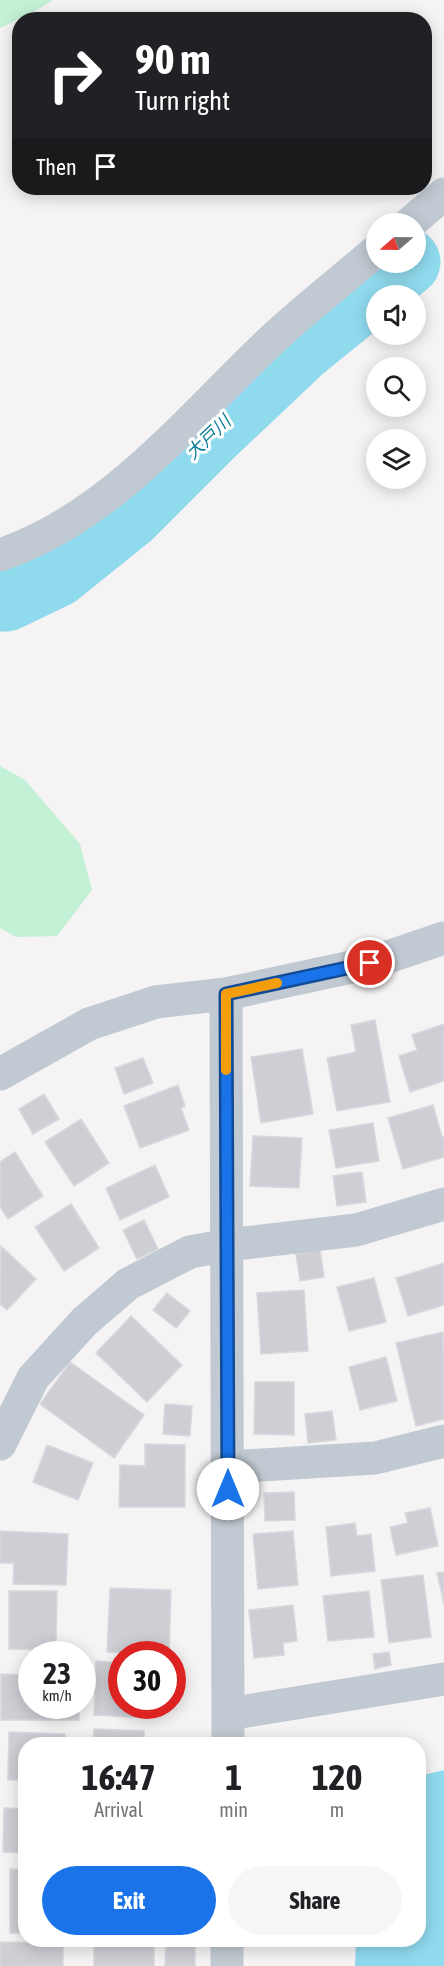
<!DOCTYPE html>
<html lang="en">
<head>
<meta charset="utf-8">
<style>
  body { margin:0; font-family:"Asap Condensed","Noto Sans JP",sans-serif; background:#f6f6f6; color:#202124; height:100vh; display:flex; flex-direction:column; font-size:22px; white-space:nowrap }
  * { box-sizing:border-box; margin:0 }
  p { font-size:20px; color:#757577 }
  .icon { flex:none; width:33px; height:33px; fill:none; stroke:currentColor; stroke-width:2; stroke-linecap:round; stroke-linejoin:round }
  .map { position:relative; flex:1; overflow:hidden }
  .details { position:absolute; left:18px; top:1737px; width:408px; height:210px; display:flex; flex-direction:column; background:#fff; border-radius:24px; box-shadow:0 3px 15px #0003 }
  .details>* { flex:none }
  .top-card { position:absolute; left:12px; top:12px; width:420px; height:183px; border-radius:24px; box-shadow:0 3px 15px #0003; background:#202124; color:#fff; overflow:hidden }
  .needle { width:39px; rotate:250deg }
  .tools { position:absolute; left:366px; top:213px; display:grid; gap:12px }
  .tools a { display:grid; place-items:center; width:60px; height:60px; border-radius:50%; background:#fff; box-shadow:0 3px 15px #0003; font-size:30px }
  .speed { position:absolute; left:18px; top:1641px; display:flex; gap:12px; font-size:30px; font-weight:700; text-align:center }
  .speed>* { display:grid; place-content:center; width:78px; height:78px; border-radius:50%; background:#fff; box-shadow:0 3px 15px #0003; line-height:1 }
  .speed small { font-size:15px; font-weight:400 }
  .speed .limit { border:9px solid #d22; background:#fff; color:#111 }
  .pin { position:absolute; display:grid; place-items:center; width:51px; height:51px; color:#fff; margin:-26px; border:3px solid #fff; border-radius:50%; box-shadow:0 2px 6px #0007 }
  .me { position:absolute; width:66px; margin:-33px; rotate:0deg; stroke-linejoin:round; filter:drop-shadow(0 0 4px #0008) }
  .turn { display:flex; align-items:center; gap:21px; height:126px; padding:0 24px; font-size:27px }
  .turn .icon { width:78px; height:78px; stroke-width:2.5 }
  .turn b { display:block; font-size:42px; line-height:51px }
  .then { display:flex; align-items:center; height:57px; padding:0 24px; background:#0003; gap:12px; font-size:22px }
  .eta { display:flex; justify-content:space-evenly; align-items:center; height:102px; text-align:center }
  .eta b { font-size:36px; font-weight:700; line-height:42px }
  .action { display:flex; gap:12px; margin-top:auto; padding:12px 24px }
  .action a { flex:1; height:69px; border-radius:36px; background:#1a73e8; color:#fff; font-size:24px; font-weight:700; line-height:69px; text-align:center }
  .action a+a { background:#f6f6f6; color:#202124 }
  .map>svg:first-child { display:block }
  .green { fill:#c3f1d5 }
  .water { fill:#90daee }
  .lines { fill:none; stroke-linecap:round; stroke-linejoin:round }
  .river { stroke:#90daee; stroke-width:69 }
  .building { fill:#cdcfd5; stroke:#d7d9de; stroke-width:1.5 }
  .minor { stroke:#c1cad2; stroke-width:33 }
  .route-casing { stroke:#114b97; stroke-width:15 }
  .route { stroke:#1a73e8; stroke-width:10 }
  .slow { stroke:#f59e0b; stroke-width:10 }
  .labels { text-anchor:middle; dominant-baseline:central; stroke-width:6; stroke-linejoin:round; paint-order:stroke }
  .water-label { font-size:18px; font-style:italic; fill:#0c7c9b; stroke:#fff }
</style>
</head>
<body>
<div class="map">
<svg width="444" height="1966" viewBox="0 0 444 1966">
  <rect width="100%" height="100%" fill="#f5f3f3"/>
  <path class="green" d="M 0,0 L 53,0 L 37,10 L 0,28 Z
    M 0,766 L 25,780 L 80,844 L 92,890 L 57,936 L 16,937 L 0,928 Z"/>
  <path class="water" d="M 444,1770 L 444,1966 L 355,1966 L 356,1940 L 418,1940 L 419,1776 Z"/>
  <g class="lines">
    <path class="river" d="M 0,597 L 6,597 L 56,573 L 128,515 L 209,434 L 300,348 L 406,262"/>
  </g>
  <path class="building" d="M 375,1020 L 390,1102 L 337,1111 L 327,1058 L 356,1052 L 351,1025 Z
    M 444,1024 L 444,1081 L 410,1092 L 399,1056 L 417,1050 L 412,1035 Z
    M 302,1049 L 313,1114 L 261,1123 L 251,1057 Z
    M 143,1058 L 153,1083 L 124,1094 L 115,1068 Z
    M 178,1085 L 185,1106 L 181,1108 L 189,1130 L 140,1148 L 124,1106 Z
    M 44,1094 L 59,1119 L 33,1134 L 19,1109 Z
    M 433,1105 L 442,1137 L 444,1137 L 444,1157 L 403,1169 L 388,1118 Z
    M 81,1119 L 109,1163 L 74,1186 L 45,1142 Z
    M 373,1123 L 379,1161 L 336,1168 L 329,1130 Z
    M 253,1136 L 302,1138 L 299,1188 L 250,1186 Z
    M 15,1152 L 43,1196 L 8,1219 L 0,1207 L 0,1162 Z
    M 155,1165 L 169,1197 L 120,1220 L 106,1188 Z
    M 362,1172 L 366,1202 L 337,1206 L 333,1176 Z
    M 71,1204 L 99,1248 L 64,1271 L 35,1227 Z
    M 144,1220 L 158,1249 L 137,1259 L 123,1230 Z
    M 1,1246 L 36,1279 L 7,1310 L 0,1304 Z
    M 320,1249 L 324,1277 L 300,1281 L 296,1254 Z
    M 444,1263 L 444,1305 L 408,1316 L 396,1278 Z
    M 374,1278 L 386,1322 L 349,1331 L 337,1287 Z
    M 304,1290 L 308,1351 L 261,1354 L 257,1293 Z
    M 167,1293 L 190,1311 L 176,1328 L 153,1310 Z
    M 131,1316 L 182,1365 L 147,1402 L 96,1353 Z
    M 443,1332 L 444,1419 L 416,1426 L 396,1343 Z
    M 386,1357 L 397,1401 L 360,1410 L 349,1367 Z
    M 70,1362 L 144,1415 L 114,1458 L 40,1404 Z
    M 255,1382 L 294,1382 L 294,1435 L 254,1434 Z
    M 165,1404 L 192,1406 L 190,1436 L 163,1434 Z
    M 332,1411 L 336,1440 L 308,1443 L 305,1414 Z
    M 145,1444 L 185,1445 L 185,1507 L 119,1507 L 120,1465 L 145,1466 Z
    M 47,1445 L 93,1463 L 78,1500 L 33,1482 Z
    M 294,1492 L 295,1520 L 265,1521 L 264,1493 Z
    M 430,1508 L 438,1546 L 396,1555 L 390,1527 L 408,1523 L 405,1513 Z
    M 355,1523 L 357,1536 L 371,1534 L 375,1571 L 331,1576 L 326,1527 Z
    M 0,1531 L 68,1534 L 66,1585 L 13,1584 L 14,1563 L 0,1563 Z
    M 293,1531 L 298,1585 L 258,1589 L 253,1534 Z
    M 444,1572 L 444,1604 L 437,1573 Z
    M 423,1575 L 431,1637 L 389,1643 L 381,1580 Z
    M 110,1588 L 171,1590 L 169,1654 L 107,1652 Z
    M 9,1591 L 57,1591 L 56,1650 L 9,1649 Z
    M 369,1591 L 374,1637 L 328,1641 L 323,1596 Z
    M 293,1605 L 297,1641 L 283,1643 L 284,1655 L 254,1658 L 249,1610 Z
    M 389,1652 L 391,1665 L 375,1669 L 373,1654 Z
    M 96,1661 L 122,1663 L 122,1706 L 149,1706 L 148,1718 L 94,1715 Z
    M 1,1674 L 32,1675 L 32,1706 L 79,1706 L 79,1720 L 1,1720 Z
    M 94,1729 L 144,1731 L 144,1744 L 93,1744 Z
    M 9,1732 L 65,1734 L 65,1744 L 26,1744 L 26,1780 L 8,1780 Z
    M 4,1808 L 26,1809 L 26,1853 L 3,1852 Z
    M 10,1869 L 26,1870 L 26,1933 L 10,1933 Z
    M 94,1940 L 154,1940 L 154,1966 L 94,1966 Z
    M 166,1940 L 195,1940 L 195,1966 L 165,1966 Z
    M 0,1942 L 63,1943 L 63,1966 L 0,1966 Z"/>
  <g class="lines">
    <path class="minor" d="M 409,224 L 444,194
      M 0,555 C 114,516 190,416 276,336 C 308,307 343,279 376,251
      M 226,994 L 228,1744
      M 0,1074 L 89,1024 L 156,1002 L 226,994 L 370,963 L 444,938
      M 0,1444 L 33,1378 L 84,1322 L 128,1284 L 190,1252 L 228,1245 L 356,1230 L 444,1204
      M 228,1467 L 375,1458 L 444,1441
      M 228,1714 L 444,1679
      M 227,1966 L 227,1940"/>
  </g>
  <g class="lines">
    <defs>
      <path id="route" d="M 228,1489 L 226,994 L 370,963"/>
    </defs>
    <use href="#route" class="route-casing"/>
    <use href="#route" class="route"/>
    <path class="slow" d="M 226,1070 L 226,994 L 277,983"/>
  </g>
  <g class="labels">
    <g class="water-label">
      <text transform="translate(208 437) rotate(-44)">大戸川</text>
    </g>
  </g>
</svg>
<div class="tools">
<a><svg class="needle" viewBox="-14 -14 28 28"><path d="M0-13l5 13h-10z" fill="#e53935"/><path d="M0 13l5-13h-10z" fill="#757577"/></svg></a>
<a><svg class="icon" aria-label="sound" viewBox="0 0 24 24"><path d="M4 9h4l5-4v14l-5-4H4zM17 9q2 3 0 6"/></svg></a>
<a><svg class="icon" aria-label="search" viewBox="0 0 24 24"><circle cx="10" cy="10" r="6"/><path d="M15 15l6 6"/></svg></a>
<a><svg class="icon" aria-label="layers" viewBox="0 0 24 24"><path d="M12 4l9 5-9 5-9-5zM3 14l9 5 9-5"/></svg></a>
</div>
<div class="speed"><div>23<small>km/h</small></div><div class="limit">30</div></div>
<div class="pin" style="left:370px;top:963px;background:#d93025"><svg class="icon" aria-label="arrive" viewBox="0 0 24 24"><path d="M6 21V4h12l-3 4 3 4H6"/></svg></div>
<svg class="me" style="left:228px;top:1489px" viewBox="-20 -20 40 40"><circle r="19" fill="#fff"/><path d="M0-13L10 11 0 6-10 11z" fill="#1a73e8"/></svg>
<div class="top-card">
<div class="turn"><svg class="icon" aria-label="right" viewBox="0 0 24 24"><path d="M7 20v-9h11M14 6l5 5-5 5"/></svg><div><b>90 m</b>Turn right</div></div>
<div class="then">Then<svg class="icon" aria-label="arrive" viewBox="0 0 24 24"><path d="M6 21V4h12l-3 4 3 4H6"/></svg></div>
</div>
<section class="details">
<div class="eta">
<div><b>16:47</b><p>Arrival</p></div>
<div><b>1</b><p>min</p></div>
<div><b>120</b><p>m</p></div>
</div>
<div class="action"><a>Exit</a><a>Share</a></div>
</section>
</div>
</body>
</html>
